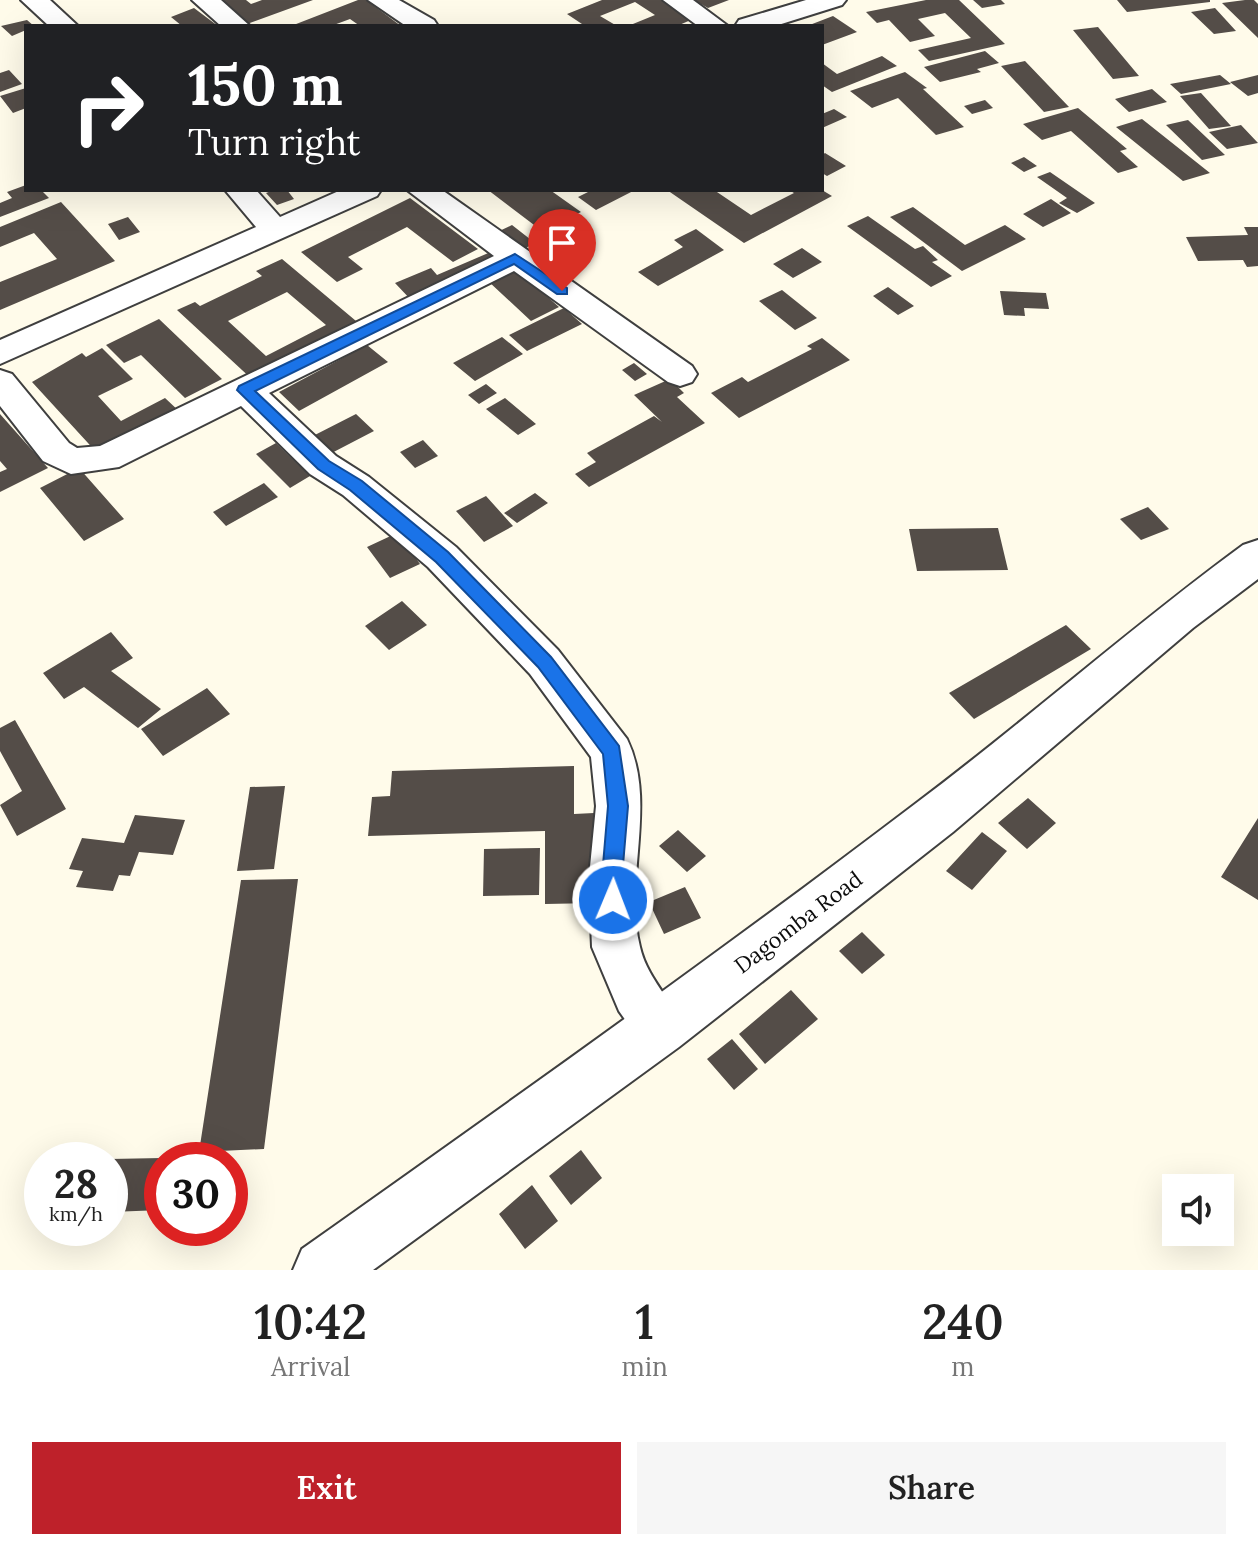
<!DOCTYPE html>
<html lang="en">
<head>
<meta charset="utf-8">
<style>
  body { margin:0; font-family:Lora,serif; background:#f6f6f6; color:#222; height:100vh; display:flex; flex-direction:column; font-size:30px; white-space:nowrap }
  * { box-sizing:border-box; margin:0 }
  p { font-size:26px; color:#767676 }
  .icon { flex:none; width:44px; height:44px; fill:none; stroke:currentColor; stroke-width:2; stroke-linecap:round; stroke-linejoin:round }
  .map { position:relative; height:1270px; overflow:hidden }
  .drawer { display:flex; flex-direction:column; background:#fff; flex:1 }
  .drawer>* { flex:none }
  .banner { position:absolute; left:24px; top:24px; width:800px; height:168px; border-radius:0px; box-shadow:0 8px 32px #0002; background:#202124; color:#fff; overflow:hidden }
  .buttons { position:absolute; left:1162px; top:1174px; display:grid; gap:16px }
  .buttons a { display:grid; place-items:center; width:72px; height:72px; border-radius:0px; background:#fff; box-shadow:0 8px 32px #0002; font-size:40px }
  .speed { position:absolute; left:24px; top:1142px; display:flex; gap:16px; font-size:40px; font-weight:700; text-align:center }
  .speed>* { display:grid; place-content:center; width:104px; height:104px; border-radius:50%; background:#fff; box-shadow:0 8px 32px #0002; line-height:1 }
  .speed small { font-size:20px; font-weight:400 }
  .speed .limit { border:12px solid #d22; background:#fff; color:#111 }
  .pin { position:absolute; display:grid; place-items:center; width:68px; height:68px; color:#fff; margin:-82px -34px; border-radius:50% 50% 50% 0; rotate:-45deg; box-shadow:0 0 8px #0007 }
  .pin .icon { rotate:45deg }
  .me { position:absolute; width:88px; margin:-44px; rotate:1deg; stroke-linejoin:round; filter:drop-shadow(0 0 6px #0008) }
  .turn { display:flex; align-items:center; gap:28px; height:168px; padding:0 32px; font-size:36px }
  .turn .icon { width:104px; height:104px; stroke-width:2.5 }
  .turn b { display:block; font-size:56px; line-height:68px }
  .eta { display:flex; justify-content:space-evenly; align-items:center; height:136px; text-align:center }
  .eta b { font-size:48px; font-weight:600; line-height:56px }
  .button { display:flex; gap:16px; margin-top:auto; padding:16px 32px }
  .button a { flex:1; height:92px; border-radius:0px; background:#be212a; color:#fff; font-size:32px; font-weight:600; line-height:92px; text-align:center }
  .button a+a { background:#f6f6f6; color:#222 }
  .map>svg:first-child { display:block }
  .building { fill:#544d48; fill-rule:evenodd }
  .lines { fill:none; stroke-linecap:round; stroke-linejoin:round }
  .minor-casing { stroke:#3f3f3f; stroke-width:4 }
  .tertiary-casing { stroke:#3f3f3f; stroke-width:4 }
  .minor { fill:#fff; fill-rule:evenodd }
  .tertiary { fill:#fff; fill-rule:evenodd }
  .route { fill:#1a73e8; stroke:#114b97; stroke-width:2 }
  .labels { text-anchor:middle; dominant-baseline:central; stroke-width:8; stroke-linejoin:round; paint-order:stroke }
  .street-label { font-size:22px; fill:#0c0c0c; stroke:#fff }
</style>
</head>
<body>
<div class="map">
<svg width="1258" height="1270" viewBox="0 0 1258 1270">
  <rect width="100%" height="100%" fill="#fffbea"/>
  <path class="building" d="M 217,0 L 246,0 L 251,4 L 262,0 L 313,0 L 247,24 Z
    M 358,0 L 366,0 L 401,26 L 360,26 L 350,19 L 331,26 L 291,26 Z
    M 602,0 L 662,0 L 693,19 L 677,26 L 628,26 L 655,15 L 635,2 L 600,16 L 617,26 L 585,26 L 567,14 Z
    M 694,0 L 729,0 L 708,8 Z
    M 926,0 L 959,0 L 1005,44 L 929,61 L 918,50 L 971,38 L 945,13 L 918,19 L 935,36 L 910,42 L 889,20 L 877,23 L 866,12 Z
    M 973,0 L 1001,0 L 1005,4 L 982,8 Z
    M 1117,0 L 1210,0 L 1210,2 L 1127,12 Z
    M 1245,0 L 1254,0 L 1258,4 L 1258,38 L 1222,3 Z
    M 194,8 L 218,26 L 182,26 L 171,17 Z
    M 1215,8 L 1236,31 L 1214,34 L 1191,12 Z
    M 833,16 L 857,32 L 822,45 L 822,26 L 807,26 Z
    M 27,20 L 34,26 L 26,26 L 26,30 L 12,36 L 1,26 Z
    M 1098,27 L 1139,76 L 1113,79 L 1073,30 Z
    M 985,51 L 999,63 L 977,69 L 981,72 L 940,82 L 924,67 Z
    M 882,56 L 897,66 L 832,92 L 822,85 L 822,63 L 837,74 Z
    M 1025,61 L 1069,107 L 1044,112 L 1001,66 Z
    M 9,70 L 22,84 L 0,92 L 0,73 Z
    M 905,72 L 927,88 L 923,89 L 964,127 L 936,135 L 898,98 L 872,108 L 850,91 Z
    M 1220,75 L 1231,84 L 1181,94 L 1170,84 Z
    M 1258,75 L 1258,93 L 1248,96 L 1230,82 Z
    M 26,88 L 26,108 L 13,113 L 0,96 Z
    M 1152,89 L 1167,102 L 1129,112 L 1115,99 Z
    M 1201,93 L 1231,126 L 1209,129 L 1180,96 Z
    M 985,100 L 993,108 L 972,114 L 964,106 Z
    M 1078,108 L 1127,149 L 1120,151 L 1138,167 L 1118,173 L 1071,131 L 1042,140 L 1023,124 Z
    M 834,109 L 847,117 L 822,128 L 822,114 Z
    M 1142,119 L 1210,173 L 1183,181 L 1116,127 Z
    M 1188,120 L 1225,155 L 1202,160 L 1166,125 Z
    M 1241,125 L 1258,143 L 1227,149 L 1209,132 Z
    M 825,153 L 846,166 L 827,176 L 822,173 L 822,155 Z
    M 1024,157 L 1037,166 L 1024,172 L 1011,163 Z
    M 1050,172 L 1095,203 L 1077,213 L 1059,203 L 1067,198 L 1037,177 Z
    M 26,185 L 26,190 L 41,190 L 49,198 L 0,217 L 0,203 L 12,198 L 7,192 Z
    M 274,190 L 287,190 L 294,199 L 277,205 L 266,193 Z
    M 488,190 L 550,190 L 581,212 L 542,231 Z
    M 592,190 L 635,190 L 596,210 L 578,197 Z
    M 667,190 L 714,190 L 751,215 L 794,193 L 789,190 L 822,190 L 832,196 L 744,243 Z
    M 410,198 L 478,249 L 453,262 L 407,227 L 348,257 L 363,269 L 337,282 L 301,252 Z
    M 1051,199 L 1071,213 L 1043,227 L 1023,214 Z
    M 61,202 L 115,261 L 0,310 L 0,282 L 57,259 L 34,233 L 0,247 L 0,227 Z
    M 913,207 L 965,245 L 1005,225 L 1026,239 L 962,271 L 890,217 Z
    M 868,216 L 915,249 L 923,246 L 938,260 L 932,262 L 952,276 L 931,287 L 847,226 Z
    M 128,217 L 140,232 L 119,240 L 108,224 Z
    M 512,225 L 535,243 L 518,252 L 495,233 Z
    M 1244,227 L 1258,227 L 1258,266 L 1247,267 L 1243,260 L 1198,261 L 1186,237 L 1248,235 Z
    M 696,229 L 724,250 L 658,286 L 638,272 L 683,247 L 674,240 Z
    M 802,248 L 822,262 L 793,278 L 773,264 Z
    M 493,251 L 504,262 L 412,301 L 395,283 L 431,268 L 437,275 Z
    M 282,259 L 362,326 L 255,382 L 177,310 L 195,302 L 200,306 L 262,276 L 256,271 ZM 287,292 L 326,325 L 266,356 L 228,321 Z
    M 515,268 L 559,307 L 531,321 L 488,281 Z
    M 888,287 L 914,306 L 898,315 L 873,296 Z
    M 782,290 L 817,318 L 795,330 L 759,301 Z
    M 1000,291 L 1046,293 L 1049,309 L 1024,308 L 1025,316 L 1004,315 Z
    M 564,308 L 582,324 L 527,351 L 509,335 Z
    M 159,319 L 222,379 L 185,398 L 141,355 L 124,363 L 106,345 Z
    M 502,337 L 523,354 L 475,381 L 453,363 Z
    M 822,338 L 850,360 L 739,418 L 711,393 L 742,377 L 748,382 L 812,349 L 807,346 Z
    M 367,345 L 388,362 L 299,411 L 279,392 Z
    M 102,348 L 133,379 L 98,396 L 121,421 L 165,398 L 180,412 L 99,455 L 32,382 L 82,353 L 86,357 Z
    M 634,363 L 647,374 L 635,381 L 622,370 Z
    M 670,379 L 684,393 L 677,397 L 705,423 L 589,487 L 575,474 L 596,462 L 587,453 L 654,416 L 662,422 L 634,395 Z
    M 486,384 L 497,393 L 479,404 L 468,395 Z
    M 505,398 L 536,424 L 518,435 L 486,409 Z
    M 0,414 L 48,468 L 0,492 L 0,472 L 7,469 L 0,461 Z
    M 356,414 L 374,431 L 324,457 L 307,439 Z
    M 423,440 L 438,456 L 415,468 L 400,452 Z
    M 276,443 L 310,476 L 290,488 L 256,454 Z
    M 79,468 L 124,519 L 84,541 L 40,488 Z
    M 264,483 L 278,497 L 226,526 L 213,512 Z
    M 535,493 L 548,503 L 517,523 L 504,513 Z
    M 486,496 L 513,526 L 484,542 L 456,511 Z
    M 1148,507 L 1169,529 L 1141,540 L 1120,519 Z
    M 998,528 L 1008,570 L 917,571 L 909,529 Z
    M 397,533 L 420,564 L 390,578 L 367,547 Z
    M 402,601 L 427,625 L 389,650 L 365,626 Z
    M 1066,625 L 1091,649 L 974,719 L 949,693 Z
    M 111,632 L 133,658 L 111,671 L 161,709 L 138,728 L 84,687 L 64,699 L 43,673 Z
    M 207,688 L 230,714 L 163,756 L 141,729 Z
    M 15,720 L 66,809 L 17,836 L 0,805 L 22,791 L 0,751 L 0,728 Z
    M 574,766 L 574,814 L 594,813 L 596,903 L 545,904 L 545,831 L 368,836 L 372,797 L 390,796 L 392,771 Z
    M 285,786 L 274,869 L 237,871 L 250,787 Z
    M 1028,798 L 1056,823 L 1027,849 L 998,823 Z
    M 135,815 L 185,820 L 173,855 L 139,852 L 130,876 L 119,875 L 113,891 L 76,887 L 83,871 L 69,869 L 82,838 L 124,843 Z
    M 1258,818 L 1258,900 L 1221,877 Z
    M 678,830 L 706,856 L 687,872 L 659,846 Z
    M 982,832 L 1007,851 L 972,890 L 946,871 Z
    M 540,848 L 539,895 L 483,896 L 484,849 Z
    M 298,879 L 264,1149 L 199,1152 L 241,880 Z
    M 685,887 L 701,918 L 664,934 L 649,902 Z
    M 862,932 L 885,955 L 862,974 L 839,951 Z
    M 791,990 L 818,1019 L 765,1064 L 739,1034 Z
    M 732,1039 L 758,1069 L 734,1090 L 707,1059 Z
    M 581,1150 L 602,1178 L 571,1205 L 549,1176 Z
    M 211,1156 L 210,1160 L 166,1160 L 166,1157 Z
    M 162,1158 L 162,1210 L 110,1212 L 110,1159 Z
    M 532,1185 L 558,1221 L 525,1249 L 499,1214 Z"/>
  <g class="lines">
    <defs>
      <path id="minor" d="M 21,0 L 50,0 L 78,26 L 49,26 Z
        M 192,0 L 221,0 L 250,26 L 221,26 Z
        M 368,0 L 399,0 L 434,20 L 438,26 L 406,26 Z
        M 663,0 L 693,0 L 728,26 L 698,26 Z
        M 806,0 L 846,0 L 842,5 L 775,26 L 735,26 L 739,20 Z
        M 225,190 L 256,190 L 280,217 L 341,190 L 381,190 L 377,196 L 0,364 L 0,340 L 256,227 Z
        M 407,190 L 442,190 L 692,366 L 697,374 L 692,382 L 680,386 L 668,382 L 514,271 L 269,393 L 336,456 L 369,477 L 456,547 L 558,650 L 627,739 C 658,803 623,880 640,947 C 647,978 672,1000 684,1028 L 677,1045 L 660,1052 L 643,1045 L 619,1011 L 592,947 L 589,877 L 596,806 L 591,757 L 530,674 L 428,567 L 343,495 L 310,474 L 241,406 L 119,467 L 71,474 L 43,461 L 0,406 L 0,370 L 12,374 L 69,443 L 77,448 L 100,446 L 494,256 Z"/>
      <path id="tertiary" d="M 1258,540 L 1258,579 L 1193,628 L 953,832 L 679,1047 L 373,1270 L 293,1270 L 302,1249 C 508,1103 714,957 915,804 C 1027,720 1131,627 1243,545 Z"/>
    </defs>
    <use href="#minor" class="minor-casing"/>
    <use href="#tertiary" class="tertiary-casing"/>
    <use href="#minor" class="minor"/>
    <use href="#tertiary" class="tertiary"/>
  </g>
  <path class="route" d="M 515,254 L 567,288 L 567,294 L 557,294 L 514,264 L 255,391 L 329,461 L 362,481 L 448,552 L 551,657 L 619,746 L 628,806 L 622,877 L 624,900 L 621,907 L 613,910 L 606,907 L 602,877 L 608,806 L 603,754 L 538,667 L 436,562 L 350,490 L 318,469 L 237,390 L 239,386 Z"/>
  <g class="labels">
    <g class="street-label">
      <text transform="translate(798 922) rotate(-37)">Dagomba Road</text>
    </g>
  </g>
</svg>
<div class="buttons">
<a><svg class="icon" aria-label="sound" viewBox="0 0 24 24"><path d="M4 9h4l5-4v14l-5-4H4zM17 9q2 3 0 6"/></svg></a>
</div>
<div class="speed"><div>28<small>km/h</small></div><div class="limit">30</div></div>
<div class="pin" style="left:562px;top:291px;background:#d93025"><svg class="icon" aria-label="arrive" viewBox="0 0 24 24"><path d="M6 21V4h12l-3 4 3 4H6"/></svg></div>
<svg class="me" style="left:613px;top:900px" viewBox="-20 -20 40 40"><circle r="17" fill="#1a73e8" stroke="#fff" stroke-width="3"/><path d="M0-11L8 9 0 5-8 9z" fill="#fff"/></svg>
<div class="banner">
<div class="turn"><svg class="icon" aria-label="right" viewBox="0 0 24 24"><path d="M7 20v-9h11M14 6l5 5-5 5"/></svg><div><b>150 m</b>Turn right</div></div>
</div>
</div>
<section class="drawer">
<div class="eta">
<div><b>10:42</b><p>Arrival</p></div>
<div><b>1</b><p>min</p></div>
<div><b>240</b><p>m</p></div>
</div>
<div class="button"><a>Exit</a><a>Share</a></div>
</section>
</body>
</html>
